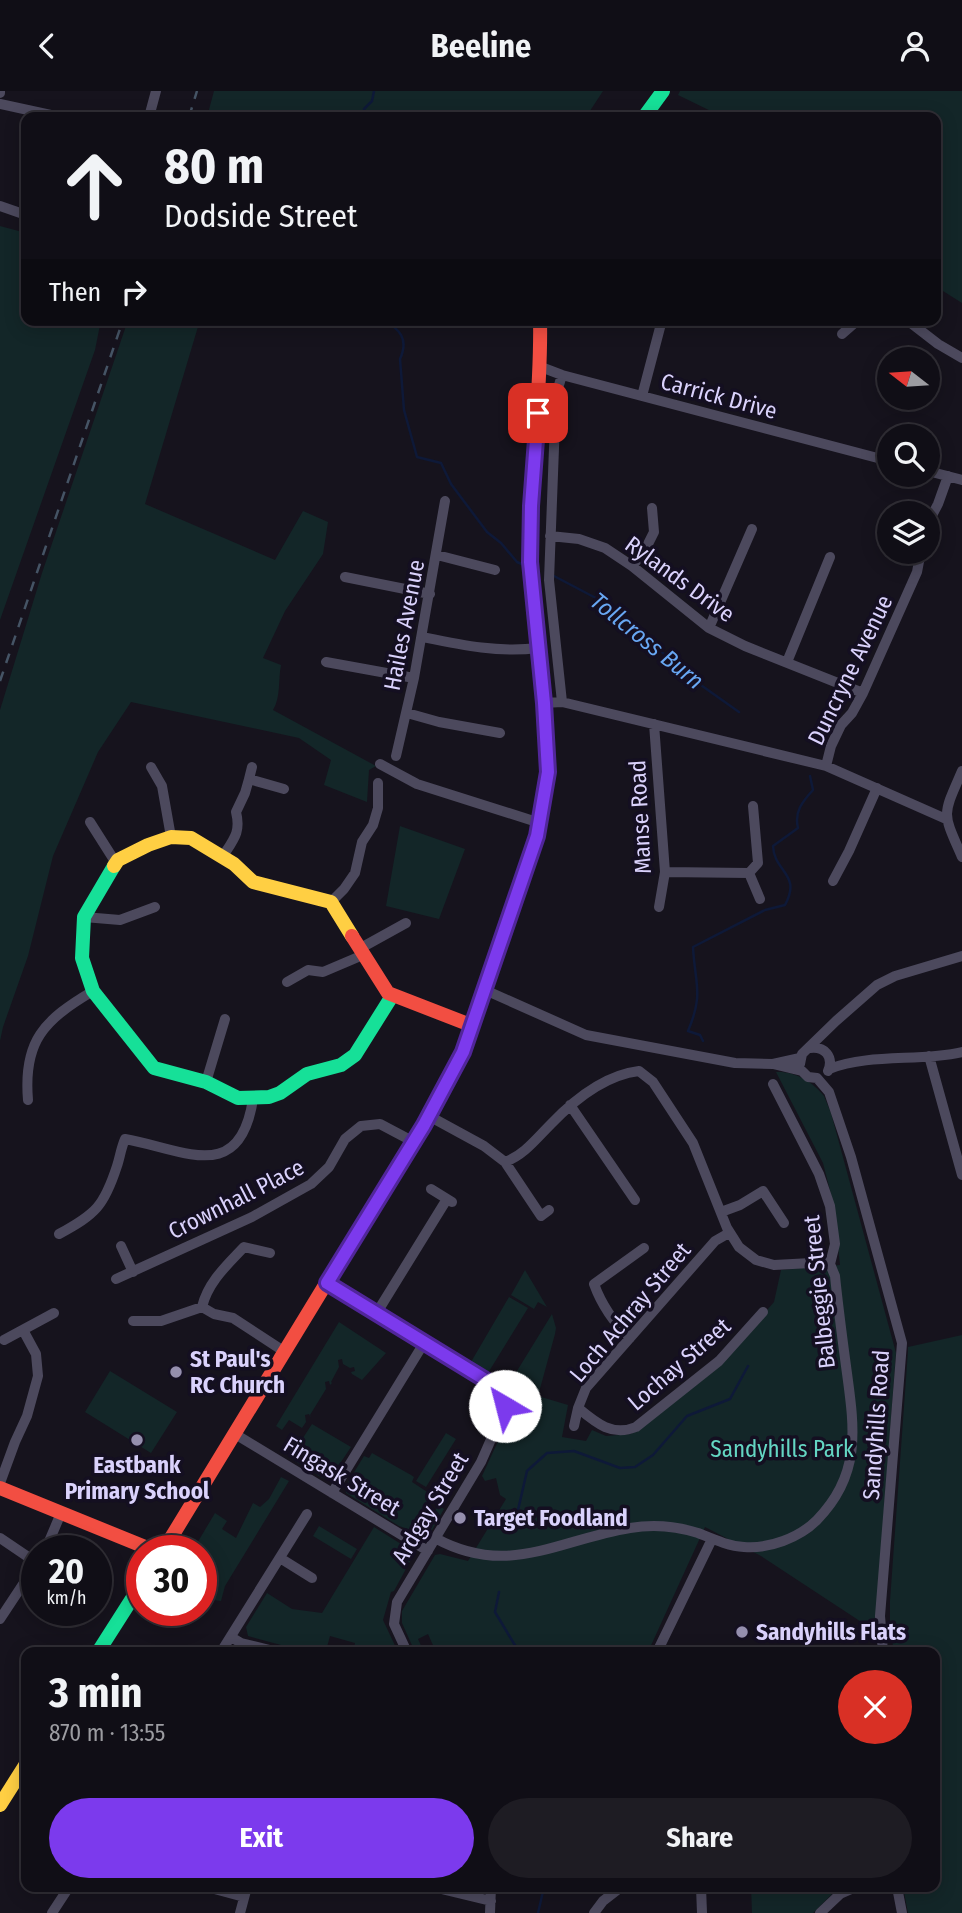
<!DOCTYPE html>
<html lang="en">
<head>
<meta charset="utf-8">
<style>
  body { margin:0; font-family:"Fira Sans Condensed",sans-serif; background:#1e1c23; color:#f1f3f6; height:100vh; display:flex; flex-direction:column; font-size:26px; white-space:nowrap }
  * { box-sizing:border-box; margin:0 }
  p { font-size:23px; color:#9c9ca1 }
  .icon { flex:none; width:38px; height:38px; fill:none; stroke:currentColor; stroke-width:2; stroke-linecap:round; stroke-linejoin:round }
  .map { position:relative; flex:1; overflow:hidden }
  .sheet { position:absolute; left:21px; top:1556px; width:919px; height:245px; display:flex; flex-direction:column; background:#100e16; border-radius:14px; box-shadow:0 4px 18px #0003,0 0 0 2px #302e35 }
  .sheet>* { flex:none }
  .banner { position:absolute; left:21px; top:21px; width:920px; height:214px; border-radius:14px; box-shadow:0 4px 18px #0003,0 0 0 2px #302e35; background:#100e16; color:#f1f3f6; overflow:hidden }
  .needle { width:46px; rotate:287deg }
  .buttons { position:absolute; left:877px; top:256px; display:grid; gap:14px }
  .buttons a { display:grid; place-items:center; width:63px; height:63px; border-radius:50%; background:#100e16; box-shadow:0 4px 18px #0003,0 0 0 2px #302e35; font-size:35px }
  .speed { position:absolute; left:21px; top:1444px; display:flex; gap:14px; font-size:35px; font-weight:700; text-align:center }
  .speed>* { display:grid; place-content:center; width:91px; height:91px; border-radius:50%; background:#100e16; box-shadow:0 4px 18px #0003,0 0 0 2px #302e35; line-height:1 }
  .speed small { font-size:18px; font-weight:400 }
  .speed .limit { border:10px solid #d22; background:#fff; color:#111 }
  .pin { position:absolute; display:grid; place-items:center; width:60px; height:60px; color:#fff; margin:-30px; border-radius:14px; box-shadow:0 4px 10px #0006 }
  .me { position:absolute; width:77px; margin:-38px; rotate:323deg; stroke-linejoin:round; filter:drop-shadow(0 0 5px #0008) }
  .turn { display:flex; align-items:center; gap:24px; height:147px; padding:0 28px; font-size:32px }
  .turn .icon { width:91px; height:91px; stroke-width:2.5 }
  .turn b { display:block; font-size:49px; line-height:60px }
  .then { display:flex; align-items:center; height:66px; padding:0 28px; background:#0003; gap:14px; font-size:26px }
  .round { display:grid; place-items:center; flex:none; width:74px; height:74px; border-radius:37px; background:#1e1c23 }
  .overview { display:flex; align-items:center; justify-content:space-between; height:119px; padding:0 28px }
  h1 { font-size:42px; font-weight:700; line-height:52px }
  .cta { display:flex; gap:14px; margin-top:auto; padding:14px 28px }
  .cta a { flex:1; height:80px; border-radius:42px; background:#7c3aed; color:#fff; font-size:28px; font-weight:700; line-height:80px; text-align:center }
  .cta a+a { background:#1e1c23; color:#f1f3f6 }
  header { display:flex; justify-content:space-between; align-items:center; height:91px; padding:0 28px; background:#100e16; font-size:32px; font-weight:700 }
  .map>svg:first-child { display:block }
  .green { fill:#132628 }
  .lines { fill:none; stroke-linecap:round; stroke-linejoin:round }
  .stream { stroke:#0e1938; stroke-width:2.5 }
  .street { stroke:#4c495d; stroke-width:10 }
  .fast { stroke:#16e098; stroke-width:14 }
  .slow { stroke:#ffcf43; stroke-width:14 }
  .jam { stroke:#f24e42; stroke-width:14 }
  .rail { stroke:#455465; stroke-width:2.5; stroke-dasharray:10 9; stroke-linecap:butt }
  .route-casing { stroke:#51269a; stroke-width:18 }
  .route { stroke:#7c3aed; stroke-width:12 }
  .poi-dot { fill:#958fae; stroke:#140f21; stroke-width:2.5 }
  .labels { text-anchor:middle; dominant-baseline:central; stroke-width:7; stroke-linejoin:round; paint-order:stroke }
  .street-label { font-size:23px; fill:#dad2fc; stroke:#140f21 }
  .poi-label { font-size:23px; font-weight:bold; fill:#dad2fc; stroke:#140f21; text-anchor:start }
  .park-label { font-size:23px; fill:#64d6c3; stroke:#140f21 }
  .water-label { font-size:24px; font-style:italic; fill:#68a7f3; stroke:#140f21 }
</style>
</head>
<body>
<header><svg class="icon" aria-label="back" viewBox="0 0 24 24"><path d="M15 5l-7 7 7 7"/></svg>Beeline<svg class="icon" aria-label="person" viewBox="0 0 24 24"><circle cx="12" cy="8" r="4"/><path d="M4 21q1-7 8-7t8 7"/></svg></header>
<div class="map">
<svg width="962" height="1822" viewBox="0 0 962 1822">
  <rect width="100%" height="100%" fill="#16131d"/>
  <path class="green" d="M 214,0 L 603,0 L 586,26 L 207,26 Z
    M 680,0 L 962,0 L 962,212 L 943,200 L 936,191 L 936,26 L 723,26 L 678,4 Z
    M 0,135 L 26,142 L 26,229 L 101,229 L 95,259 L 0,529 Z
    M 128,229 L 200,229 L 145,413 L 275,469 L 303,420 L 328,431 L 323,463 L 285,520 L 263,567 L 281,574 C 278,589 281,606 273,619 L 376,675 L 369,679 L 367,711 L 324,694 L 331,669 L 299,647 L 131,611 L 98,661 L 53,765 L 28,865 L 3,936 L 0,950 L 0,619 L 42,482 Z
    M 400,735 L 465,758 L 439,828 L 386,815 Z
    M 776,981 C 795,980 813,991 824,1005 L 831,1022 L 896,1262 L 875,1540 L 761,1465 L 705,1436 L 648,1561 L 436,1561 L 428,1543 L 418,1548 L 424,1561 L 415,1561 L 402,1532 L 402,1520 L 435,1464 L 440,1463 L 468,1470 L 506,1408 L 500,1404 L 496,1387 L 485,1390 L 482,1385 L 511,1322 L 513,1310 L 507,1296 L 552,1223 L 556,1237 L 555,1243 L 538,1305 L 568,1314 L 562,1346 L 586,1350 L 592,1339 L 606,1345 L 631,1343 L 714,1280 L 774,1211 L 781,1179 L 840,1174 L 833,1111 L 823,1072 Z
    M 525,1179 L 547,1216 L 538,1211 L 534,1218 L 511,1204 Z
    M 509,1206 L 528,1217 L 488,1282 L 471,1271 Z
    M 339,1231 L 386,1262 L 362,1289 L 352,1283 L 351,1281 L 355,1280 L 354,1276 L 350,1277 L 343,1273 L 342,1268 L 338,1269 L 339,1276 L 331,1291 L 332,1292 L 330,1294 L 329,1290 L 325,1291 L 326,1298 L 310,1324 L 311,1327 L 309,1323 L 305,1324 L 306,1331 L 302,1337 L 289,1329 L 282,1339 L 276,1335 Z
    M 962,1244 L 962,1822 L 908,1822 L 903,1796 L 934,1796 L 934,1561 L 894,1561 L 890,1537 L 890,1510 L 908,1260 L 908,1256 Z
    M 110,1280 L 177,1321 L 151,1362 L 85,1321 Z
    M 312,1333 L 351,1356 L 329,1389 L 322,1387 L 290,1367 Z
    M 446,1342 L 456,1348 L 426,1396 L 416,1390 Z
    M 372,1362 L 411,1384 L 414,1386 L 412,1391 L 441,1410 L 438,1414 L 444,1418 L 431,1441 L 424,1437 L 438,1415 L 429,1409 L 413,1433 L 426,1442 L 423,1443 L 399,1435 L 346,1402 L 345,1396 L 364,1365 L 369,1367 Z
    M 281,1386 L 289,1390 L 225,1495 L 221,1510 L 201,1507 L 201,1460 L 193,1459 L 215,1422 L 227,1430 L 222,1438 L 236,1447 L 253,1412 L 260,1416 L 269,1408 Z
    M 319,1435 L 357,1458 L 351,1468 L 313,1445 Z
    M 374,1436 L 409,1458 L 414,1463 L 394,1500 L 391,1501 L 383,1529 L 398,1561 L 364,1554 L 362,1561 L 353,1561 L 355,1552 L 330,1545 L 327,1556 L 346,1561 L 307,1561 L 248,1545 L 246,1536 L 267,1502 L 292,1518 L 322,1522 Z
    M 751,1796 L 831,1796 L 834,1801 L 813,1822 L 752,1822 Z"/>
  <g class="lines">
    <path class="stream" d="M 366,26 L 364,18 L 372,10 L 374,0
      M 383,229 C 400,238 409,248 400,268 L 404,319 L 417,366 L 441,372 L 451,393 L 487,441 L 501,452 L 517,471 L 524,474
      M 554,485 L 611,515 L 626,532 L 651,550 L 681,580 L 739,621
      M 703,950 L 700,944 L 688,940 C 704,902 695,894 693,856 L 765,819 L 785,814 C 802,783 774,781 773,755 L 798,737 C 794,721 802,711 813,699 L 810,685
      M 515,1432 L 527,1380 L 547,1362 L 574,1360 L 620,1377 L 635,1376 L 653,1364 L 687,1325 L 730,1308 L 748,1275
      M 499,1501 L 495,1521 L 519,1561
      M 538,1822 L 544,1796"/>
    <path class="street" d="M 0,2 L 0,0
      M 0,13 L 60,26
      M 149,26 L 156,0
      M 0,115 L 26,124
      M 907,229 L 938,253 L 962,267
      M 842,243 L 858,229
      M 541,276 L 562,284 L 889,370
      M 642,305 L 662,229
      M 928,380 L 962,389
      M 928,432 L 938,413 L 948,385
      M 550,445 L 579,448 L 605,457 L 632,475 L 709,537 L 745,555 L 863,602
      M 437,464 L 495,479
      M 632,475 L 644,461 L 654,441 L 652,417
      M 345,486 L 430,503
      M 709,537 L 752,438
      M 422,546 C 461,554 498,562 538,557
      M 326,571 L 414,587
      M 787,571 L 830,466
      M 562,611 L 549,489 L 556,304 L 562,284
      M 544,612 L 562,611 L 826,675 L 946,728
      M 407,622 L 439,631 L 500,642
      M 654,633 L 665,781 L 659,816
      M 396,665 L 414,587 L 445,410
      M 380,673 L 417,693 L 540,732
      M 826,675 L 831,655 L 841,634 L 852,622 L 863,602 L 917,481 L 921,460
      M 151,676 L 162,695 L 171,746
      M 962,680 C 942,726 942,720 962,766
      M 249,688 L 252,676
      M 90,731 L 116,772
      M 223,765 C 234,748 241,741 236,721 L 245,702 L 249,688 L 284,698
      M 665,781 L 749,782 L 758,772 L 753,715
      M 749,782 L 760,808
      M 833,790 L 849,760 L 877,697
      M 331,811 L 344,798 L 355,782 L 362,751 L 373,734 L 378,717 L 378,692
      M 84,826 L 120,829 L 155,816
      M 359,858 L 406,832
      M 287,891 L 308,879 L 323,881 L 363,864
      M 485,899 L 586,944 L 735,972 L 773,973 L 800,967
      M 810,957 C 825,955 834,966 828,980
      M 929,965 L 962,1084
      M 773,973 L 802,980 L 808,986 L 817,987 L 829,1001 L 851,1066 L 902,1252 L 880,1525 L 883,1561
      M 800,973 L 802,963 L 836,930 L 877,894 L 895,885 L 962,865
      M 829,978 C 871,962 919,971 962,961
      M 206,991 L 225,928
      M 28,1009 C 23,950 44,929 93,900
      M 570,1014 L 635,1109
      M 429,1025 L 484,1055 L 505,1071 L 541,1125 L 549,1119
      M 505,1071 C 524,1064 536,1048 551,1033 C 574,1009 605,984 639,980 L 653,991 L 693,1052 L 727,1137 L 739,1156 L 756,1169 L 774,1174 L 830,1171
      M 431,1098 L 452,1111
      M 721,1121 L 740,1114 L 763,1100 L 784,1132
      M 59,1143 C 96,1123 104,1115 117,1075 C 120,1066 121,1057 125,1048 C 183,1058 240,1095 253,1008
      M 121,1155 L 133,1181
      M 116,1188 L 252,1126 L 311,1093 L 329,1076 L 345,1048 L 361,1035 L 380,1033 L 414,1051
      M 327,1192 L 497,1296 L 505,1308 L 500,1328 L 481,1371 L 397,1511 L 394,1533 L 407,1561
      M 202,1216 C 208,1191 227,1174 244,1156 L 270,1162
      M 376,1223 L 447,1108
      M 133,1230 L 161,1230 L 202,1216 L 214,1223 L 233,1227 L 285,1261
      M 630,1247 C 613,1231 602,1215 594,1193 L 644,1157
      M 4,1249 L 54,1222
      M 578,1317 C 596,1332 612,1346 636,1336 L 719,1270 L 763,1221
      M 574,1335 L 578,1317 L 586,1297 L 715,1150 L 729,1142
      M 235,1343 L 428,1460
      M 0,1392 L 15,1351 L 27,1325 L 38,1285 L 36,1263 L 23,1239
      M 332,1402 L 424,1252
      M 0,1447 L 37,1472
      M 435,1447 C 508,1487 557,1449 630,1437 C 653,1433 676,1435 698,1442 C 713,1448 728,1455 744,1456 C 769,1458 799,1447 817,1429 C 863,1382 854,1335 846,1275 C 842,1245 838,1215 835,1185 L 830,1173 L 835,1153 L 830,1115 L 819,1083 L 773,993
      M 45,1460 L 61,1422
      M 280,1467 L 312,1487
      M 0,1528 L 37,1472
      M 231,1546 L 241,1552 L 278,1561
      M 221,1561 L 307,1423
      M 657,1561 L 712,1448
      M 207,1796 L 244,1806
      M 433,1796 L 491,1810
      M 701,1796 L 702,1822
      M 897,1796 L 902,1822
      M 52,1822 L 69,1796
      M 240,1822 L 247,1796
      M 490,1822 L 491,1796
      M 594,1822 L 603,1810 L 621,1796
      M 820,1822 L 840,1803 L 856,1796"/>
    <path class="fast" d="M 644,26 L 663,0
      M 114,775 L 84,826 L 82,867 L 93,900 L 154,977 L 206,991 L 238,1007 L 269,1006 L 280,1002 L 307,983 L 341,974 L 355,964 L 392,905
      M 422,1035 L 463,961 L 537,745 L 546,695 L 548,668 L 543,603
      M 98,1561 L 142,1492"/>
    <path class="slow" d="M 114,775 L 118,769 L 148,754 L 171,746 L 191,747 L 234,773 L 253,791 L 331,811 L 352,845
      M 0,1714 L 26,1673"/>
    <path class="jam" d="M 540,229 C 542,309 528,389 530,470 C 531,514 539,559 543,603
      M 352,845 L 388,902 L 473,935
      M 0,1397 L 155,1460
      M 163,1460 L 422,1035"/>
    <path class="rail" d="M 189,26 L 197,0
      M 0,590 L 123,229"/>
  </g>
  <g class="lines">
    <defs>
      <path id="route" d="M 505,1315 L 504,1304 L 497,1296 L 327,1192 L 424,1034 L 463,961 L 537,745 L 548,681 L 544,612 L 530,471 L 531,415 L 538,322"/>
    </defs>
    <use href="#route" class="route-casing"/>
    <use href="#route" class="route"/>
  </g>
  <g class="poi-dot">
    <circle cx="176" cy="1281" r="7"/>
    <circle cx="137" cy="1349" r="7"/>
    <circle cx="460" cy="1427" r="7"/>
    <circle cx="742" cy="1541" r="7"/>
  </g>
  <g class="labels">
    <g class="street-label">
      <text transform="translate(719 305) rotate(15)">Carrick Drive</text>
      <text transform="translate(680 488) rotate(36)">Rylands Drive</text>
      <text transform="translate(404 534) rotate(-79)">Hailes Avenue</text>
      <text transform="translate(850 579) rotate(-64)">Duncryne Avenue</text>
      <text transform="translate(640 726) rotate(-93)">Manse Road</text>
      <text transform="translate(236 1108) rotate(-27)">Crownhall Place</text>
      <text transform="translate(819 1201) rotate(-96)">Balbeggie Street</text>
      <text transform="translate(630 1221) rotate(-50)">Loch Achray Street</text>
      <text transform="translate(679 1273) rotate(-41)">Lochay Street</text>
      <text transform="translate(876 1334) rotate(-86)">Sandyhills Road</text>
      <text transform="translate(342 1385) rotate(31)">Fingask Street</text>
      <text transform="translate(430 1417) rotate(-59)">Ardgay Street</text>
    </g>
    <g class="poi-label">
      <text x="190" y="1268">St Paul's<tspan x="190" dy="26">RC Church</tspan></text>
      <text x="137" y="1374" text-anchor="middle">Eastbank<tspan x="137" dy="26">Primary School</tspan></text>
      <text x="474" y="1427">Target Foodland</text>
      <text x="756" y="1541">Sandyhills Flats</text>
    </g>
    <g class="park-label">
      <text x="782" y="1358">Sandyhills Park</text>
    </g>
    <g class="water-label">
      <text transform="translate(647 550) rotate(39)">Tollcross Burn</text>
    </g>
  </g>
</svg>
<div class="buttons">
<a><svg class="needle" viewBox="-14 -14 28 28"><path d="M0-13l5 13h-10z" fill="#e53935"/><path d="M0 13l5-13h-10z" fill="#9c9ca1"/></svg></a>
<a><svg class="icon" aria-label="search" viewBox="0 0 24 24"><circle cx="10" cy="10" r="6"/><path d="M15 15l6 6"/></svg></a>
<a><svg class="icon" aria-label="layers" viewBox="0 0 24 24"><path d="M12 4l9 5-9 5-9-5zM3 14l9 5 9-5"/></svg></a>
</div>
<div class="speed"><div>20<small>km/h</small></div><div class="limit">30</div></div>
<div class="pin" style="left:538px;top:322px;background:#d93025"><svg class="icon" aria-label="arrive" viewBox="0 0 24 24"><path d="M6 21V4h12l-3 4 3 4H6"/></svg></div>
<svg class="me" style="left:505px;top:1315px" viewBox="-20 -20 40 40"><circle r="19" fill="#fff"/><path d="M0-13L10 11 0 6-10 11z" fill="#7c3aed"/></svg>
<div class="banner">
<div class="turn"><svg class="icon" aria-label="ahead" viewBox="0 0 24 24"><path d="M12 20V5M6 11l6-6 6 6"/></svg><div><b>80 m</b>Dodside Street</div></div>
<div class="then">Then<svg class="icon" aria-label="right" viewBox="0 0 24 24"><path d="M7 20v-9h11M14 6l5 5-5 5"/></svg></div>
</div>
<section class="sheet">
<div class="overview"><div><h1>3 min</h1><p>870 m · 13:55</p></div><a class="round" style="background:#d93025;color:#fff"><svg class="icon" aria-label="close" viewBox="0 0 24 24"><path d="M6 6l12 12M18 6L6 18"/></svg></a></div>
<div class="cta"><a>Exit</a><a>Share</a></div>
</section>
</div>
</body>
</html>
